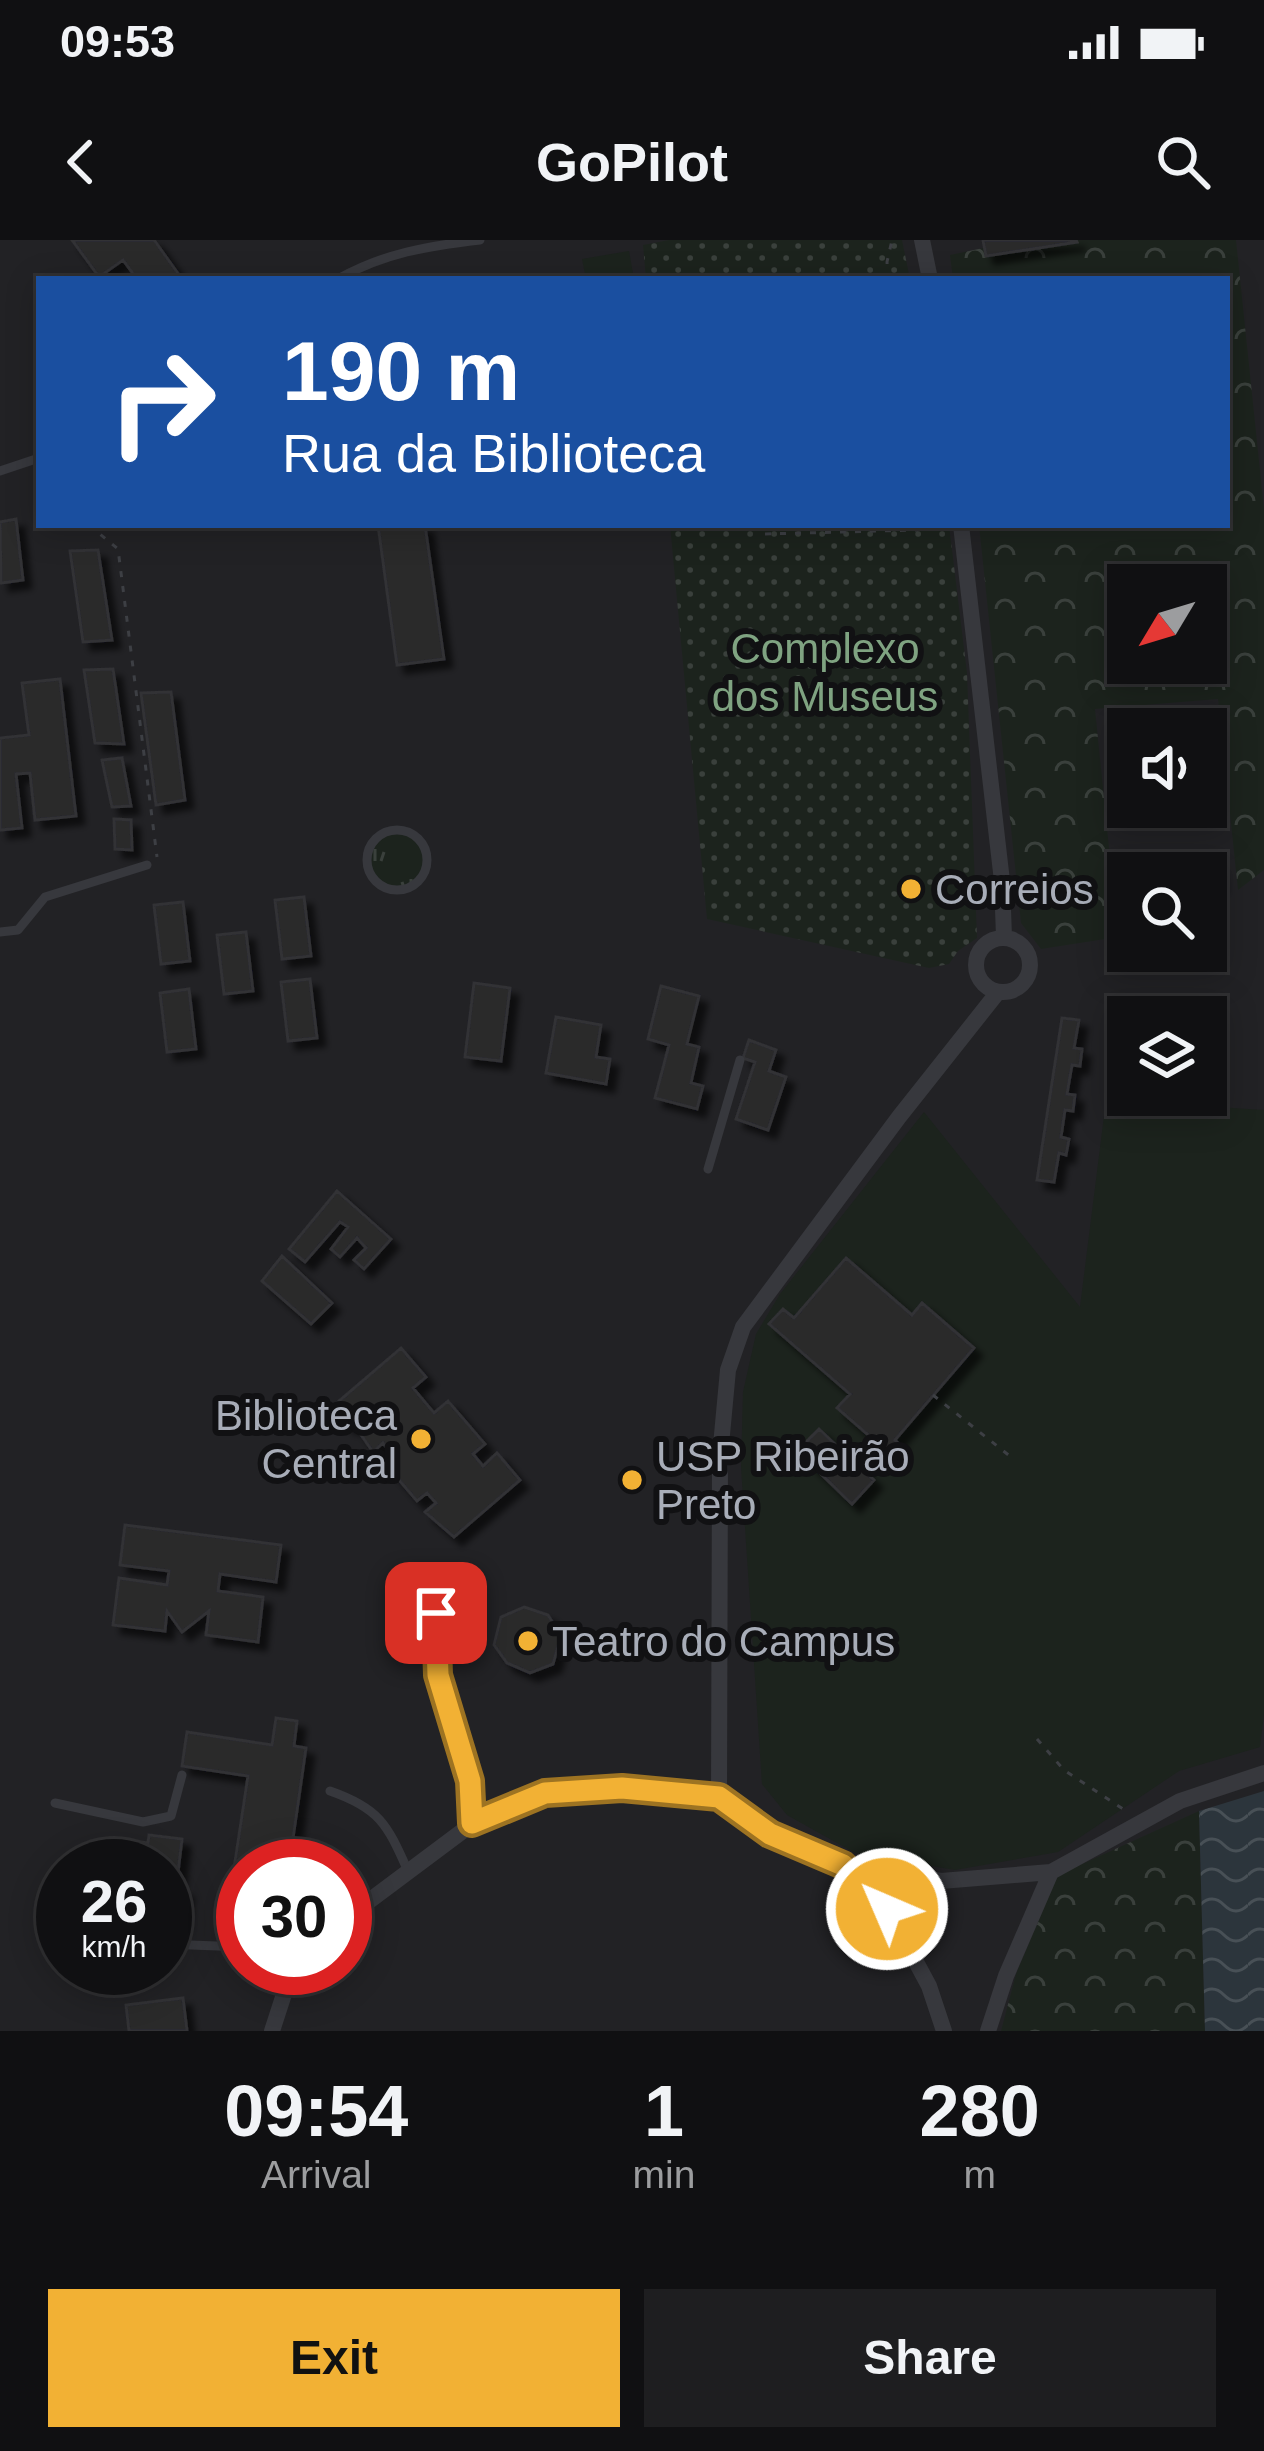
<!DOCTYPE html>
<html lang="en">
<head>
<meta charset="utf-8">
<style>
  body { margin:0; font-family:Helvetica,sans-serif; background:#1e1e20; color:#f1f3f6; height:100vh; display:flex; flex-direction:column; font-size:45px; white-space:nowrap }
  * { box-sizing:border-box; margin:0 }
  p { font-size:39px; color:#9c9d9f }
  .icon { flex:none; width:66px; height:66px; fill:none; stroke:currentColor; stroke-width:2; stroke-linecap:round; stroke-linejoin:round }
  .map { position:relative; height:1791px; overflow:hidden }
  .drawer { display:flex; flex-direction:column; background:#101012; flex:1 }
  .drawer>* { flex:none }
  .top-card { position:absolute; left:36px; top:36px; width:1194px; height:252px; border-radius:0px; box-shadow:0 6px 30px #0003,0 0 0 3px #303032; background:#1a4fa0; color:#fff; overflow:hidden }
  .needle { width:78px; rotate:232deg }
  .tools { position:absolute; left:1107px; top:324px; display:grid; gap:24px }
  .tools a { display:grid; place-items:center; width:120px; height:120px; border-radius:0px; background:#101012; box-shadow:0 6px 30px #0003,0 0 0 3px #303032; font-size:60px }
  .speed { position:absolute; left:36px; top:1599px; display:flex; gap:24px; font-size:60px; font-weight:700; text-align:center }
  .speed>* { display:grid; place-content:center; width:156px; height:156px; border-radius:50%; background:#101012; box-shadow:0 6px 30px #0003,0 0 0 3px #303032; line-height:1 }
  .speed small { font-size:30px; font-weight:400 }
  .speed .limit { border:18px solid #d22; background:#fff; color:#111 }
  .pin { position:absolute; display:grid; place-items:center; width:102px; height:102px; color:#fff; margin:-51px; border-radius:24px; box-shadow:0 6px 18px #0006 }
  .me { position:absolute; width:132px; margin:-66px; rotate:315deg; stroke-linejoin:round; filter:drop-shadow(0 0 9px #0008) }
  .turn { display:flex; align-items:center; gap:42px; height:252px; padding:0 48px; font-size:54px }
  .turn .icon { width:156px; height:156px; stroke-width:2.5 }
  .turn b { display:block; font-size:84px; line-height:102px }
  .eta { display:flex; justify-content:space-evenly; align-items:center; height:204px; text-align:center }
  .eta b { font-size:72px; font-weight:700; line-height:84px }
  .action { display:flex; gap:24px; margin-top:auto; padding:24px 48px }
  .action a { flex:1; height:138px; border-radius:0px; background:#f2b134; color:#111; font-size:48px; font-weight:700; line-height:138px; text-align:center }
  .action a+a { background:#1e1e20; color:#f1f3f6 }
  .status { display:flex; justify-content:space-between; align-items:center; height:84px; padding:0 60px; background:#101012; direction:ltr }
  .status svg { height:33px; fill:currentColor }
  header { display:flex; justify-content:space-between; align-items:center; height:156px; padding:0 48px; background:#101012; font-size:54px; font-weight:700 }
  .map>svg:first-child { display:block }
  .built { fill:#222225; fill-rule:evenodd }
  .grass { fill:url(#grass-tufts) }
  .forest { fill:url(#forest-crowns); fill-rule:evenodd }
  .park { fill:url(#park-dots) }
  .garden { fill:#1c231d }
  .water { fill:url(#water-waves) }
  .building { fill:#29292c; stroke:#303034; stroke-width:3; filter:url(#shadow) }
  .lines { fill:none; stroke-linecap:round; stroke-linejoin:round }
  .path { stroke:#3d3f44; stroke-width:3; stroke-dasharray:6 9; stroke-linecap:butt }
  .service { stroke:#37383d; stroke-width:9 }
  .minor { stroke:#37383d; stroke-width:16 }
  .route-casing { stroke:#9d7322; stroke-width:30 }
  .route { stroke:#f2b134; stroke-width:21 }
  .poi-dot { fill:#f2b134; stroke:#111113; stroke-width:4.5 }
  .labels { text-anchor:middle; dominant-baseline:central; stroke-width:12; stroke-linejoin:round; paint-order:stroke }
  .park-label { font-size:42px; fill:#7fa381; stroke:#111113 }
  .poi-label { font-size:42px; fill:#a8adb8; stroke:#111113; text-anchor:start }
</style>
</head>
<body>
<div class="status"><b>09:53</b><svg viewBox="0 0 49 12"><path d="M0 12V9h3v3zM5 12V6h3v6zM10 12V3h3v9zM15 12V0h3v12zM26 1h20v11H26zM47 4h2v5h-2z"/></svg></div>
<header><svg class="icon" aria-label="back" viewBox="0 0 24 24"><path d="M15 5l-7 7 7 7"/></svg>GoPilot<svg class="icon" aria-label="search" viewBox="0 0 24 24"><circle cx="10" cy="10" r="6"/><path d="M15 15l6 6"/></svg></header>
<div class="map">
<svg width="1264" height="1791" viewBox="0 0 1264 1791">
  <defs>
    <pattern id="grass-tufts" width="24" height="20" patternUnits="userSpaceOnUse" patternTransform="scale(3)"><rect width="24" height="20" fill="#1c231d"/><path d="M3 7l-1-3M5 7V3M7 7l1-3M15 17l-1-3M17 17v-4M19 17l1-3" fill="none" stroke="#3a403c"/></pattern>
    <pattern id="forest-crowns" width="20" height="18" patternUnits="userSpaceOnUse" patternTransform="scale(3)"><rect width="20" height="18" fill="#1c231d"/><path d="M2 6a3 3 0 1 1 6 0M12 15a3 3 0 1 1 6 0" fill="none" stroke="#3a403c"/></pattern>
    <pattern id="park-dots" width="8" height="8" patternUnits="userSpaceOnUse" patternTransform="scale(3)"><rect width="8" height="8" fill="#1c231d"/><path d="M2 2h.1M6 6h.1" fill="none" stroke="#3a403c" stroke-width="1.8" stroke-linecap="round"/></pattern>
    <pattern id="water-waves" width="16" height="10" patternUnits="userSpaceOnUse" patternTransform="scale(3)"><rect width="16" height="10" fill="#2c353c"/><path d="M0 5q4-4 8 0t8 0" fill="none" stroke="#485056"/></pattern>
    <filter id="shadow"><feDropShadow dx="8" dy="8" stdDeviation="3" flood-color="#0009"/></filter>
  </defs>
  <rect width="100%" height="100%" fill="#161618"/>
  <path class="built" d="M 0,0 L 1264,0 L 1264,1791 L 0,1791 ZM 39,39 L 1227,39 L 1227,285 L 39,285 ZM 1128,345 L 1206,345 L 1206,423 L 1128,423 ZM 1128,489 L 1206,489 L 1206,567 L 1128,567 ZM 1128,633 L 1206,633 L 1206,711 L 1128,711 ZM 1128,777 L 1206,777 L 1206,855 L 1128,855 ZM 63,1626 L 165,1626 L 165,1728 L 63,1728 ZM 243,1626 L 345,1626 L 345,1728 L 243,1728 Z"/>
  <path class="grass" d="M370 621a27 27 0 1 1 54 0a27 27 0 1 1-54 0Z"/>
  <path class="forest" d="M 1022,0 L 1236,0 L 1264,269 L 1264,630 L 1238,650 L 1218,459 L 1095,469 L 1118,697 L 1041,709 L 1021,683 L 979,285 L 1227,285 L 1227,39 L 953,39 L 950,15 ZM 1128,345 L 1206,345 L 1206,423 L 1128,423 Z
    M 1199,1571 L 1205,1791 L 1001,1791 L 1016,1734 L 1058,1635 Z"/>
  <path class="park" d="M 669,0 L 902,0 L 910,39 L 646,39 L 643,5 Z
    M 670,285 L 949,285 L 967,433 L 977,698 L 958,711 L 949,724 L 929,728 L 707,679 Z"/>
  <path class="garden" d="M 629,11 L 634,39 L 586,39 L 582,19 Z
    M 1106,860 L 1264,870 L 1264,1474 L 1260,1507 L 1179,1531 L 1058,1612 L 955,1630 L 855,1613 L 787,1575 L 762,1544 L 741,1227 L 743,1152 L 756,1094 L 780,1054 L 924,872 L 1080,1067 Z"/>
  <path class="water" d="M 1264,1551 L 1264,1791 L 1205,1791 L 1199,1571 Z"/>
  <path class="building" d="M 72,0 L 154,0 L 182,39 L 137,39 L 123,20 L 99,37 Z
    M 983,0 L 1076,0 L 1077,2 L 986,16 Z
    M 16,279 L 23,340 L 1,343 L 0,282 Z
    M 378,285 L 425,285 L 444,419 L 397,425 Z
    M 98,310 L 112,400 L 83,402 L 70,311 Z
    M 113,429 L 124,504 L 95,503 L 84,430 Z
    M 60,439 L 76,576 L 35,580 L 30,533 L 16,534 L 22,588 L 0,590 L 0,498 L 29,495 L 22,443 Z
    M 171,452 L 185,560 L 156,565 L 141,453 Z
    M 122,518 L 131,566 L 112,567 L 102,520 Z
    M 114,579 L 131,580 L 132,610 L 115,609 Z
    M 1217,626 L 1218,645 L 1206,646 L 1206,633 L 1148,633 Z
    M 304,657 L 311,716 L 282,719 L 275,660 Z
    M 183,662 L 190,721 L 161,724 L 154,665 Z
    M 246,692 L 253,751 L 224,754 L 217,695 Z
    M 310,739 L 317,798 L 288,801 L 281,742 Z
    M 474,743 L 510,748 L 501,821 L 465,817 Z
    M 661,746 L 699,756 L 687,804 L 699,807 L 691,843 L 703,846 L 697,869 L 655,858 L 669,805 L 648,799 Z
    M 189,749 L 196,809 L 167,812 L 160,753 Z
    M 556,777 L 601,785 L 596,817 L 610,819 L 606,844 L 546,833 Z
    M 1062,778 L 1079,780 L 1074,808 L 1082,809 L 1080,826 L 1072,825 L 1067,854 L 1075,855 L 1073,871 L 1065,870 L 1061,897 L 1069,899 L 1066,915 L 1059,913 L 1054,942 L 1037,940 Z
    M 749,800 L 776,810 L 769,831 L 786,837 L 768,890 L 736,879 L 755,822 L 743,818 Z
    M 337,951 L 391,999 L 364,1029 L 354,1020 L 366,1008 L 357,998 L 340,1017 L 331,1009 L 348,987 L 340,982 L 305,1022 L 289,1009 Z
    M 282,1016 L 332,1063 L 311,1084 L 262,1041 Z
    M 846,1018 L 912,1075 L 922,1063 L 974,1108 L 895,1200 L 900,1205 L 891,1215 L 837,1168 L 850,1154 L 769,1084 L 783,1069 L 794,1078 Z
    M 401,1108 L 426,1137 L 413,1148 L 434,1173 L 448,1161 L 485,1204 L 473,1214 L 483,1226 L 497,1213 L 520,1240 L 454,1297 L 425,1272 L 436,1263 L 427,1253 L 417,1261 L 381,1219 L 389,1211 L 383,1203 L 373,1212 L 352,1182 L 348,1186 L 332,1167 Z
    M 819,1189 L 838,1207 L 843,1201 L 858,1216 L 853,1220 L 874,1240 L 852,1264 L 797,1211 Z
    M 125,1285 L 281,1305 L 276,1342 L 220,1334 L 218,1351 L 263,1357 L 258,1402 L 206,1395 L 209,1371 L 182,1392 L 167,1371 L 165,1391 L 113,1385 L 119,1338 L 167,1345 L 169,1331 L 120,1325 Z
    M 524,1367 L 548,1375 L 561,1396 L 553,1424 L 530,1433 L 507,1423 L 494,1405 L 501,1377 Z
    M 276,1478 L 297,1481 L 294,1506 L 306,1508 L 289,1626 L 243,1626 L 243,1650 L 231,1648 L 248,1536 L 182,1526 L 187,1492 L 272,1505 Z
    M 149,1595 L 182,1599 L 176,1649 L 185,1650 L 181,1684 L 165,1682 L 165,1626 L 106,1626 L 110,1598 L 148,1603 Z
    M 183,1758 L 187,1791 L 129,1791 L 126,1765 Z"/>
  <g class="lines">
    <path class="path" d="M 888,39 L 887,22 L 892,0
      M 89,285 L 118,309 L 157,617
      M 765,294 L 918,290
      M 933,1155 L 1011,1217
      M 1037,1499 L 1064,1530 L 1126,1571"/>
    <path class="service" d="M 338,39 C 384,13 428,6 480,0
      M 0,231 L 39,218
      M367 620a30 30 0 1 1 60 0a30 30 0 1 1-60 0Z
      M 0,692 L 18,690 L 45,657 L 147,625
      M 708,929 L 740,820
      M 437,1373 L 438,1434 L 470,1541 L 472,1584
      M 330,1551 C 379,1568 387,1584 407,1629
      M 55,1563 L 143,1582 L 171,1576 L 182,1535
      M 165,1704 L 243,1707"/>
    <path class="minor" d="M 922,0 L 930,39
      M 961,285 L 1002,641 L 1004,697
      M976 725a27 27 0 1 1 54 0a27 27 0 1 1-54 0Z
      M 719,1557 L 720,1216 L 728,1130 L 743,1087 L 899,877 L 998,752
      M 844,1625 L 941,1641 L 1051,1632 L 1180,1561 L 1264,1533
      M 345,1679 L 472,1584 L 545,1553 L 622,1548 L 719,1557 L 770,1594 L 843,1625 L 887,1668 L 929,1746 L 944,1791
      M 272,1791 L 285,1751 L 302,1728
      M 988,1791 L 1006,1736 L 1051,1632"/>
  </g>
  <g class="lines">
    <defs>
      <path id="route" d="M 436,1373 L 438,1435 L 470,1541 L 472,1583 L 545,1553 L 622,1548 L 719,1557 L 770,1594 L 843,1625 L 887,1669"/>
    </defs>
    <use href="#route" class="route-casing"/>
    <use href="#route" class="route"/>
  </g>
  <g class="poi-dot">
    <circle cx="911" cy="649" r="12"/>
    <circle cx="421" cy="1199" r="12"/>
    <circle cx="632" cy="1240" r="12"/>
    <circle cx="528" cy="1401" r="12"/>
  </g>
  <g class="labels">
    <g class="park-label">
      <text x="825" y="408">Complexo<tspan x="825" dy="48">dos Museus</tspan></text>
    </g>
    <g class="poi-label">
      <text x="935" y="649">Correios</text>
      <text x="397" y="1175" text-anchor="end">Biblioteca<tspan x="397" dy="48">Central</tspan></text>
      <text x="656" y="1216">USP Ribeirão<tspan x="656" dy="48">Preto</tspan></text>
      <text x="552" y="1401">Teatro do Campus</text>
    </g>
  </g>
</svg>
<div class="tools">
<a><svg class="needle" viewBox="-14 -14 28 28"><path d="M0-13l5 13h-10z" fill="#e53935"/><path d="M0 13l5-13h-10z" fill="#9c9d9f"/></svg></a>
<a><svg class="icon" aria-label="sound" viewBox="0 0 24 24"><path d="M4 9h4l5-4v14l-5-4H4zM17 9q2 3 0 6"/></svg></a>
<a><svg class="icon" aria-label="search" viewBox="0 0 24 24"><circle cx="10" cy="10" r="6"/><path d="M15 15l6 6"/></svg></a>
<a><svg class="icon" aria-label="layers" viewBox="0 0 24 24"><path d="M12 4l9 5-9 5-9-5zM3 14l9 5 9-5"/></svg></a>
</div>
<div class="speed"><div>26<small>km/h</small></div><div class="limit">30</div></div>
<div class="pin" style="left:436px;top:1373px;background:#d93025"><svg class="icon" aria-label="arrive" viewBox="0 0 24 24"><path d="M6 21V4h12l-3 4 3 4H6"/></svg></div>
<svg class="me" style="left:887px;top:1669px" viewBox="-20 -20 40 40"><circle r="17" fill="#f2b134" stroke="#fff" stroke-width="3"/><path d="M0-11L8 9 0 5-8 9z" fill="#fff"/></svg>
<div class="top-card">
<div class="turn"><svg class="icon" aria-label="right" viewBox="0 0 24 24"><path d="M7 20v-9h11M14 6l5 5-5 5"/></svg><div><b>190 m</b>Rua da Biblioteca</div></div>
</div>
</div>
<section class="drawer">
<div class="eta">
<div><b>09:54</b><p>Arrival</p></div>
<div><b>1</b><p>min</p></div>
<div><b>280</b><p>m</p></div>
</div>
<div class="action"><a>Exit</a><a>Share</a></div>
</section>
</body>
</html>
